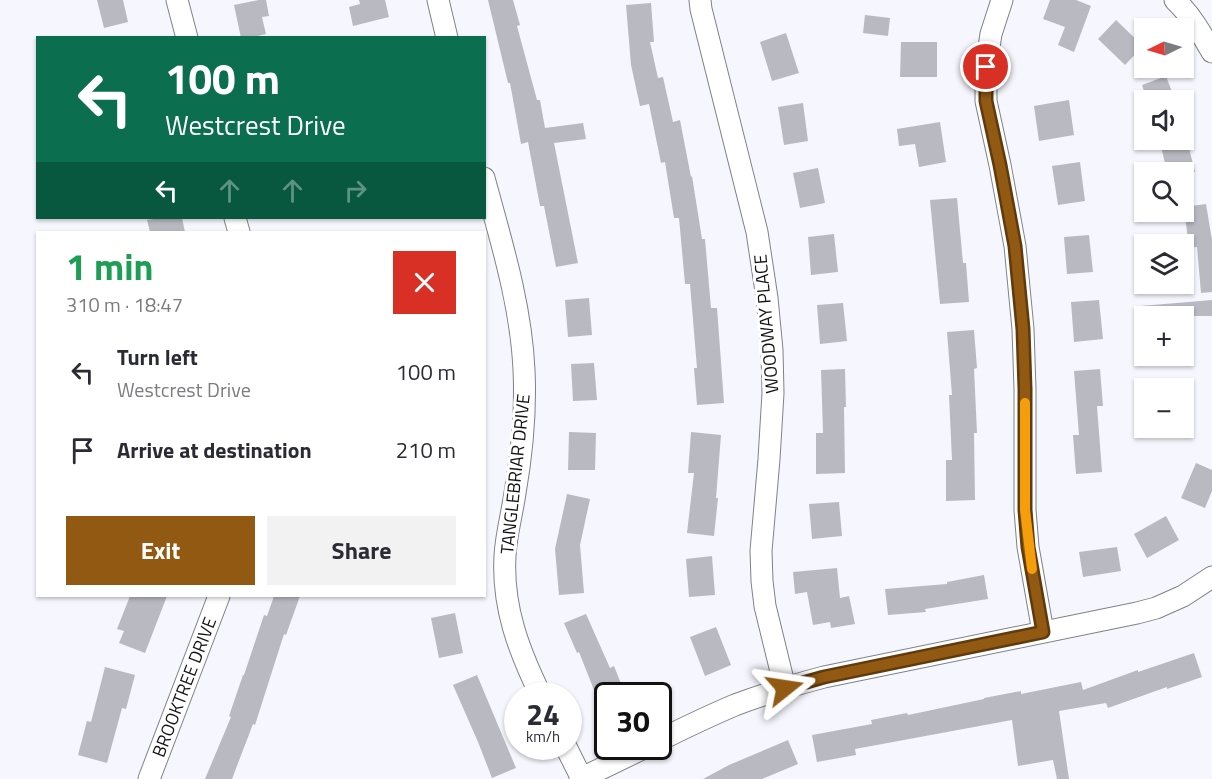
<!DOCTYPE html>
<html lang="en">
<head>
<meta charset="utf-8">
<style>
  body { margin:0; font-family:"Titillium Web",sans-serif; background:#f2f2f3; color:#2b2b33; height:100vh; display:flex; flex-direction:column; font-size:22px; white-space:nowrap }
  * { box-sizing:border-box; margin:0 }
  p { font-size:20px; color:#7c7c81 }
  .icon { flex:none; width:33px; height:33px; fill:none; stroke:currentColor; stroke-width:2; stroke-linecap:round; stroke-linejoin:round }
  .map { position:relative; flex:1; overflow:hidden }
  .drawer { position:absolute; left:36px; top:231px; width:450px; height:366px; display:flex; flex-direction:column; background:#fff; border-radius:0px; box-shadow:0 2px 4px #0004 }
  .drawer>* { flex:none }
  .banner { position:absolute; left:36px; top:36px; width:450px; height:183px; border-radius:0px; box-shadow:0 2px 4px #0004; background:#0b6e4f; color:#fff; overflow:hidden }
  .needle { width:39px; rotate:265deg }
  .fabs { position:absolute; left:1134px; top:18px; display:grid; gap:12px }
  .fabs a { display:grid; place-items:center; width:60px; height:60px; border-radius:0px; background:#fff; box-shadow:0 2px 4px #0004; font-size:30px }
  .speed { position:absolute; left:504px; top:682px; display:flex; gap:12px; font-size:30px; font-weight:700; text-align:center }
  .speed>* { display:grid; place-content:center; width:78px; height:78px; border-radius:50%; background:#fff; box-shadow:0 2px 4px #0004; line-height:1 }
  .speed small { font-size:15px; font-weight:400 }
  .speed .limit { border:3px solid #111; border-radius:9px; background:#fff; color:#111 }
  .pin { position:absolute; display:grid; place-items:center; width:51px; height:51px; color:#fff; margin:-26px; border:3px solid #fff; border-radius:50%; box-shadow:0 2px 6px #0007 }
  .me { position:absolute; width:66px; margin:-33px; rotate:75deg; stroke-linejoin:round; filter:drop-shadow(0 0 4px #0008) }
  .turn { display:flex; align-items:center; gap:21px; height:126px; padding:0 30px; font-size:27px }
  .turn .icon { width:78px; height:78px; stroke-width:2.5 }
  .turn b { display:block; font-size:42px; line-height:51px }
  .lanes { display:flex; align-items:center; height:57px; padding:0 30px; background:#0003; justify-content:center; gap:30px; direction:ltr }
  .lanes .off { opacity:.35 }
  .round { display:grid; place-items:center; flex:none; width:63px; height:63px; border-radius:0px; background:#f2f2f3 }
  .overview { display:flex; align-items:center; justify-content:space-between; height:102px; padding:0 30px }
  h1 { font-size:36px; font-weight:700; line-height:45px; color:#1e9e55 }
  .cta { display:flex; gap:12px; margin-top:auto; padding:12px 30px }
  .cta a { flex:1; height:69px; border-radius:0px; background:#915912; color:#fff; font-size:24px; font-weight:700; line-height:69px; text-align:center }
  .cta a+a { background:#f2f2f3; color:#2b2b33 }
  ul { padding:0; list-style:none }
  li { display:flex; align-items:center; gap:18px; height:78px; padding:0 30px }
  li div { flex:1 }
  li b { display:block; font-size:22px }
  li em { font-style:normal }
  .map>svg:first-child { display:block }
  .building { fill:#b9b9c2 }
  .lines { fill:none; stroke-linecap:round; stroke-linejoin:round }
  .street-casing { stroke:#808088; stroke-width:23 }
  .street { stroke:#fff; stroke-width:21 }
  .route-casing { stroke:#5e3a0c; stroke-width:15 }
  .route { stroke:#915912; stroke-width:10 }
  .slow { stroke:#f59e0b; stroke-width:10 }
  .labels { text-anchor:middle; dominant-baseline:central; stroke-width:6; stroke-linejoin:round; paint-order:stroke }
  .street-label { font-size:18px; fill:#141417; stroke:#fff }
</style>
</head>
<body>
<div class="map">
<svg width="1212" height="779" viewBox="0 0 1212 779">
  <rect width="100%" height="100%" fill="#f6f6fe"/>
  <path class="building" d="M 97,0 L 123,0 L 128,22 L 104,28 Z
    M 259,0 L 266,0 L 269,16 L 262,17 L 266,34 L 249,38 L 241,38 L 234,5 Z
    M 359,0 L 385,0 L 389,17 L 353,26 L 349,7 L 360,4 Z
    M 488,0 L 513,0 L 520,25 L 517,26 L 537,100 L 540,100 L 545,128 L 583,123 L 586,139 L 554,143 L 578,263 L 556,267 L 544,206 L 540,206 L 528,142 L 521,144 L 510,83 L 508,83 Z
    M 1050,0 L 1076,0 L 1091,6 L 1074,52 L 1058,45 L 1065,27 L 1043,19 Z
    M 651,3 L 654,42 L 650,42 L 658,78 L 663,77 L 673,122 L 680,120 L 691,177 L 692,176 L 702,239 L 705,239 L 711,308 L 717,308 L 724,403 L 697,405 L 694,368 L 697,368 L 690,284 L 685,284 L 679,218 L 674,218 L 665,162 L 661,163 L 649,104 L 640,106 L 631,65 L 626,5 Z
    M 865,15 L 890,18 L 888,36 L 863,33 Z
    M 1116,20 L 1143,46 L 1125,65 L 1098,39 Z
    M 786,33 L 799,73 L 772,81 L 760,42 Z
    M 901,42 L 937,42 L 937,77 L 900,77 Z
    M 1166,76 L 1175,100 L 1147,100 L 1142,85 Z
    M 1069,100 L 1074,135 L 1039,141 L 1034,106 Z
    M 803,103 L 808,141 L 784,145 L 778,107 Z
    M 940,122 L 946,162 L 919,167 L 915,144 L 899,146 L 897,129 Z
    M 1187,140 L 1195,172 L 1167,172 L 1161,146 Z
    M 1080,162 L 1085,201 L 1058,205 L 1052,166 Z
    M 818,168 L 825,203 L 800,208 L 793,173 Z
    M 957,198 L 963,263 L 966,263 L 969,302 L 940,304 L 930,200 Z
    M 1206,204 L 1212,240 L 1212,292 L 1201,293 L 1197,247 L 1189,248 L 1184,207 Z
    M 161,218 L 182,218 L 185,232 L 150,232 L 147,220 Z
    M 834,234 L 838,272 L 811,275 L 808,237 Z
    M 1089,235 L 1093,272 L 1067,274 L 1064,237 Z
    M 589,298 L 592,335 L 568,337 L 565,300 Z
    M 1099,300 L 1103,339 L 1074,342 L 1071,302 Z
    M 1212,300 L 1212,316 L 1141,316 L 1141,306 Z
    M 843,303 L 847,341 L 820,344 L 817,305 Z
    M 974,330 L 977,368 L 974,369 L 977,433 L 974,433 L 975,500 L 946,501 L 946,460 L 952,460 L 949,395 L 952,395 L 947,332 Z
    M 594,363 L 597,400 L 573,401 L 571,364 Z
    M 845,369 L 846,407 L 844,407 L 845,473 L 816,474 L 816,433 L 823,433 L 821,370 Z
    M 1100,369 L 1103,406 L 1097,406 L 1102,472 L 1076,474 L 1073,435 L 1079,435 L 1074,371 Z
    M 569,432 L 596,433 L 595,470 L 568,470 Z
    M 691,432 L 721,435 L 716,498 L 718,498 L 714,536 L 687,533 L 694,473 L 688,473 Z
    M 1196,463 L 1212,470 L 1212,491 L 1205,508 L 1181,498 Z
    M 567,494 L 590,499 L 580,545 L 584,593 L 559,595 L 555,549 Z
    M 839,502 L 842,536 L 812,539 L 809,504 Z
    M 1166,516 L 1179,540 L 1147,558 L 1134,534 Z
    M 1117,547 L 1121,571 L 1083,577 L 1079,552 Z
    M 712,556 L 715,595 L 689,597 L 686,559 Z
    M 837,568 L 840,598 L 849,596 L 855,624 L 831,628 L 830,622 L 813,625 L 807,592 L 795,594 L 793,572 Z
    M 984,575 L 988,599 L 925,609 L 926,612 L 888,615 L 885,589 L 947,584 L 947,582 Z
    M 130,596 L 167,596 L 145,653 L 119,643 L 124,631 L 117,629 Z
    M 274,596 L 300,596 L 286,635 L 284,634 L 255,725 L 253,724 L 232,779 L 205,779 L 231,717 L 229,716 L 243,675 L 244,675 L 264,615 L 267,616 Z
    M 455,613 L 463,653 L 439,658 L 431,618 Z
    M 586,614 L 610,668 L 614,666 L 626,696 L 608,696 L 607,723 L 579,652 L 577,653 L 564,623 Z
    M 716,627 L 731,665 L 705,676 L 690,637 Z
    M 1194,653 L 1202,677 L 1167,689 L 1167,687 L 1108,708 L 1106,703 L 1059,711 L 1069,779 L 1057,779 L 1053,760 L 1018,766 L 1012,720 L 855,749 L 856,755 L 817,762 L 812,735 L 872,724 L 871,720 L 907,713 L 908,715 L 984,699 L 984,698 L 1021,691 L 1021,694 L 1081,682 L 1083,690 L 1138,670 L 1138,672 Z
    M 105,667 L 135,675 L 126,709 L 122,708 L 107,763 L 78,755 L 87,721 L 91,722 Z
    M 477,675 L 516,768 L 492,778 L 478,742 L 453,685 Z
    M 788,740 L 798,764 L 762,779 L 703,779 L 729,765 Z"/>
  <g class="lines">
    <defs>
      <path id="street" d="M 177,0 L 187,38
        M 438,0 L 447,38
        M 700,0 L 701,9 L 757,232 L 767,298 L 772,350 L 773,393 L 769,459 L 761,551 L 762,581 L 765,606 L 785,688
        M 1002,0 L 991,34 L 986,67 L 986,101 L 1000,165 L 1015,246 L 1023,329 L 1025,389 L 1025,510 L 1028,547 L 1043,632
        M 1175,0 C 1191,15 1201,33 1212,52
        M 484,178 C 501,241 521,304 524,370 C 526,411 522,453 515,493 C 512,514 506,535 505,556 C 502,607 519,651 541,696
        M 235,218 L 239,232
        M 658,741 C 684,728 709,716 735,705 C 764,694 794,685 824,677 L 1137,613 L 1156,608 L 1183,596 L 1212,577
        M 566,747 L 582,779
        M 149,779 L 219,596
        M 580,779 L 646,747"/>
    </defs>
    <use href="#street" class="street-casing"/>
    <use href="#street" class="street"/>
  </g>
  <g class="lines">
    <defs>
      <path id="route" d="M 785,688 L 824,677 L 1043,632 L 1028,547 L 1025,510 L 1025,389 L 1023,329 L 1015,246 L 1000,165 L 986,101 L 986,67"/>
    </defs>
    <use href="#route" class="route-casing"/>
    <use href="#route" class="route"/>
    <path class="slow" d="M 1025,403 L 1025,510 L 1032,569"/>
  </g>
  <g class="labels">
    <g class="street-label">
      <text transform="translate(766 324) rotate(-95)">WOODWAY PLACE</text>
      <text transform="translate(515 474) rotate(-84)">TANGLEBRIAR DRIVE</text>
      <text transform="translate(184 687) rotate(-69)">BROOKTREE DRIVE</text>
    </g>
  </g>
</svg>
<div class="fabs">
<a><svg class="needle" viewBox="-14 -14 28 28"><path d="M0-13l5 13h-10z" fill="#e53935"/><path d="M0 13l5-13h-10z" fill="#7c7c81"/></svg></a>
<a><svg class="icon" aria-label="sound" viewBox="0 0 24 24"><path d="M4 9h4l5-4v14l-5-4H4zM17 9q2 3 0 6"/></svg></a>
<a><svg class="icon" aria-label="search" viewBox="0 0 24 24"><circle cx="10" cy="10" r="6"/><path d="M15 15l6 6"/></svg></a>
<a><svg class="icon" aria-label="layers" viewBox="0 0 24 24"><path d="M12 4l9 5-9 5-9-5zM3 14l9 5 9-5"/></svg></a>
<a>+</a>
<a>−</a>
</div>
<div class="speed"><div>24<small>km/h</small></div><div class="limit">30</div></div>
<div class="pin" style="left:986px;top:67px;background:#d93025"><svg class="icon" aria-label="arrive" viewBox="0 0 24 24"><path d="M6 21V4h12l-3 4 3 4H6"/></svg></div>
<svg class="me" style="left:785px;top:688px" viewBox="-20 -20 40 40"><path d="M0-17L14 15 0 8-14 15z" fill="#915912" stroke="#fff" stroke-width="4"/></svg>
<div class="banner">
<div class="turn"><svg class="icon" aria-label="left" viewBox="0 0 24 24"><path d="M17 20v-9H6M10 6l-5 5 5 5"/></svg><div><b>100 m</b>Westcrest Drive</div></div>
<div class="lanes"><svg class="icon" aria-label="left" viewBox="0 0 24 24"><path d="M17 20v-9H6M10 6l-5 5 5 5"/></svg><svg class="icon off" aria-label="ahead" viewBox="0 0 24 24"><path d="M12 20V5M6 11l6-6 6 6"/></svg><svg class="icon off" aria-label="ahead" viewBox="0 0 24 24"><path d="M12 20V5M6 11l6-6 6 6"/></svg><svg class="icon off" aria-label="right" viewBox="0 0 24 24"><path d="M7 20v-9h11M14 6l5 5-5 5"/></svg></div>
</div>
<section class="drawer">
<div class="overview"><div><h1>1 min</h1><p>310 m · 18:47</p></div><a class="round" style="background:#d93025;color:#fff"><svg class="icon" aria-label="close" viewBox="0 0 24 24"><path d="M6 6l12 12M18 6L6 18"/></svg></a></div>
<ul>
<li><svg class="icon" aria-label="left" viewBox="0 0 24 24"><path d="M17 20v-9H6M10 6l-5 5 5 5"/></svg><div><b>Turn left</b><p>Westcrest Drive</p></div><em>100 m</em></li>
<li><svg class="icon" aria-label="arrive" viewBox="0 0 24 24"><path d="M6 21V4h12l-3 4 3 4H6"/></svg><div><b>Arrive at destination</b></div><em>210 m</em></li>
</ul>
<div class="cta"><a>Exit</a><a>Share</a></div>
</section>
</div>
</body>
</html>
